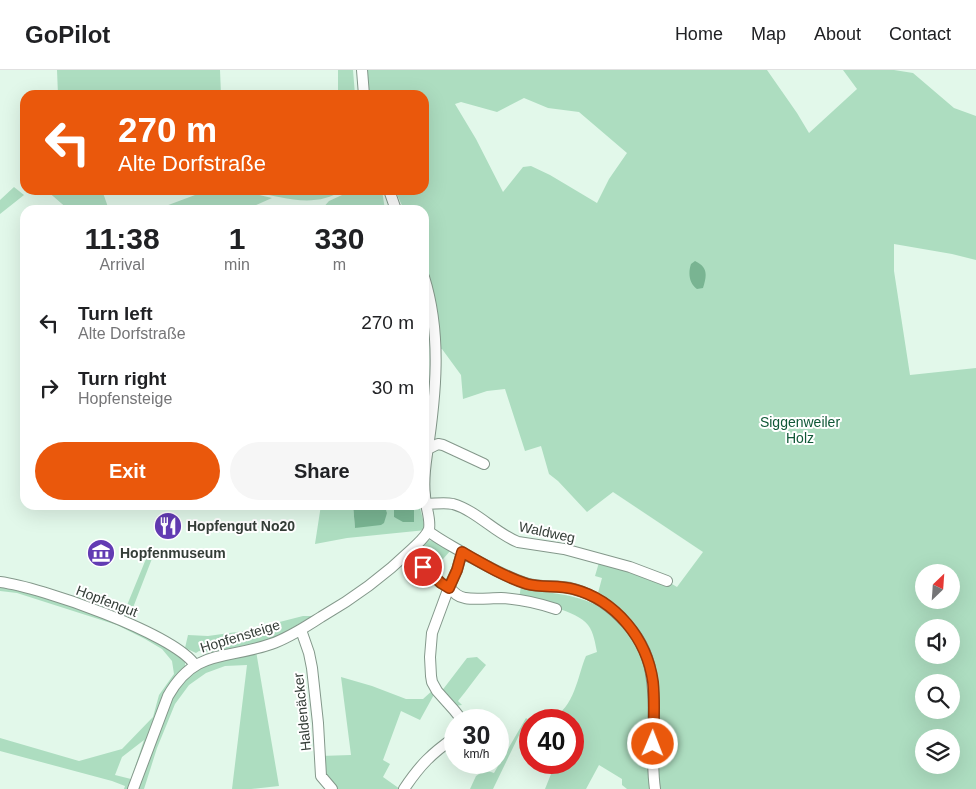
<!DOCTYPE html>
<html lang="en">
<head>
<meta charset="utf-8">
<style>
  body { margin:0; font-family:Arial,sans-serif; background:#f6f6f6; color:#202124; height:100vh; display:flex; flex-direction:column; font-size:19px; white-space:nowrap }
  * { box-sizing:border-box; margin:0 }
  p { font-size:16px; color:#757577 }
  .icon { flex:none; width:28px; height:28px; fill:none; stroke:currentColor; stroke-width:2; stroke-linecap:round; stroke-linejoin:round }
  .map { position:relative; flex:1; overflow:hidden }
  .sheet { position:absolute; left:20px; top:135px; width:409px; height:305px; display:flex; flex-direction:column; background:#fff; border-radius:15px; box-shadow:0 5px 20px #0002 }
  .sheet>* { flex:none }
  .guide { position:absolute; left:20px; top:20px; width:409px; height:105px; border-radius:15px; box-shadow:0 5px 20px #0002; background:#ea580c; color:#fff; overflow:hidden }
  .needle { width:32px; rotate:25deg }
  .tools { position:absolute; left:915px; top:494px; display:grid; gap:10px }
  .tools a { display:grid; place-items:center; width:45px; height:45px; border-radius:50%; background:#fff; box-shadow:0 5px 20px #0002; font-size:25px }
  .speed { position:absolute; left:444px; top:639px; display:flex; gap:10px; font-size:25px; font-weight:700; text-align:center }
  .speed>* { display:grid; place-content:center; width:65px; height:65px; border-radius:50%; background:#fff; box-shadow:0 5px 20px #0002; line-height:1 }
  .speed small { font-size:12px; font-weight:400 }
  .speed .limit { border:8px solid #d22; background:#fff; color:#111 }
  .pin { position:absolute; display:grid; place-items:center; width:42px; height:42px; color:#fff; margin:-21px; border:2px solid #fff; border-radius:50%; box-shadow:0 1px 5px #0007 }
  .me { position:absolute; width:55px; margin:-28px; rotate:1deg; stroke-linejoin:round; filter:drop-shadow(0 0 4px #0008) }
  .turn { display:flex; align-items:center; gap:18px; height:105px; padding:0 15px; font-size:22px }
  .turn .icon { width:65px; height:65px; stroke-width:2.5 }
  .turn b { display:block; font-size:35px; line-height:42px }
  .eta { display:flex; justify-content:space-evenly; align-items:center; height:85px; text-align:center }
  .eta b { font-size:30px; font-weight:700; line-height:35px }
  .primary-button { display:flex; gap:10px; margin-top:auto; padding:10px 15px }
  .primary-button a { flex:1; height:58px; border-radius:30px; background:#ea580c; color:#fff; font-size:20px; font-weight:700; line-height:58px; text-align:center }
  .primary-button a+a { background:#f6f6f6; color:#202124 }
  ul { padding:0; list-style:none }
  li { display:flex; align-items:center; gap:15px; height:65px; padding:0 15px }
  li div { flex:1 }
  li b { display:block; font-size:19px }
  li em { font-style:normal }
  header { display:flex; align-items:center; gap:30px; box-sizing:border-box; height:70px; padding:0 25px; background:#fff; border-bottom:1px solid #e0e0e0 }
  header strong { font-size:24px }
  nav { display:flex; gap:28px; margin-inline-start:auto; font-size:18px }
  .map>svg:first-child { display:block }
  .green { fill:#adddc0; fill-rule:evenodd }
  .water { fill:#79b492 }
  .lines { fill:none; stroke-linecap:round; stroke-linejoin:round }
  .minor-casing { stroke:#84988b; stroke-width:12 }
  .minor { stroke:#fff; stroke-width:10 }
  .route-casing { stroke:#983908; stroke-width:12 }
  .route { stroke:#ea580c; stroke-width:9 }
  .labels { text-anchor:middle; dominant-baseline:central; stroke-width:4; stroke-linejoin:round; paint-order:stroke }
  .park-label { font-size:14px; fill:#105837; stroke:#fff }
  .poi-label { font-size:14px; font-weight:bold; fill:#343d37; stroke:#fff; text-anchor:start }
  .street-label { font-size:14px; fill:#343d37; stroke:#fff }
</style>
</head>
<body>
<header>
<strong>GoPilot</strong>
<nav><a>Home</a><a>Map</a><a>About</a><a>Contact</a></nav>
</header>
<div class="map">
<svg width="976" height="719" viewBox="0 0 976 719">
  <rect width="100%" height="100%" fill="#e2f8ea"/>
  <path class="green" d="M 57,0 L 220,0 L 221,25 L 58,25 Z
    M 338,0 L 353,0 L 355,25 L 338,25 Z
    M 365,0 L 767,0 L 797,43 L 809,63 L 857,19 L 843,0 L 894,0 L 913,3 L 954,38 L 976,46 L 976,190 L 952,184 L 894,174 L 894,201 L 910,305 L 976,298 L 976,719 L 659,719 L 656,599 L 647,575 L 640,562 L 630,548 L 619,537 L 598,523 L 602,508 L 595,506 L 600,489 L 667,511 L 677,517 L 703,482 L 613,422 L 587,442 L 558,411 L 549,404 L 541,376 L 525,381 L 505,319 L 487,321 L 463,329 L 461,305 L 442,279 L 439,279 L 428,205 L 424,193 L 424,140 L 404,140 L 395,120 L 424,120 L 424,25 L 367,25 ZM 524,28 L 548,38 L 579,42 L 627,83 L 609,109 L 597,133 L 550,105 L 531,96 L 523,97 L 503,122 L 476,69 L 455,34 L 461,32 L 497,42 ZM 924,502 L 951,502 L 951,530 L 924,530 ZM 924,558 L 951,558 L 951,585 L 924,585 ZM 924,612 L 951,612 L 951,640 L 924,640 ZM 924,668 L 951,668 L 951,695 L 924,695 Z
    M 14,117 L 24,125 L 0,144 L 0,130 Z
    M 46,120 L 102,120 L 109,140 L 69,140 Z
    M 192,120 L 239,120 L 272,128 L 245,140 L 155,140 L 195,125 Z
    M 247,120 L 260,120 L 276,123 L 316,120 L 342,120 C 315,140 277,126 247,120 Z
    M 353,120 L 382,120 L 385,140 L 321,140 L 329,131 Z
    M 321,435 L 353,435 L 355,458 L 387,443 L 385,435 L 394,435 L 394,447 L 414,452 L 414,435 L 419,435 L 426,460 L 347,468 L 315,474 Z
    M 426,470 C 436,470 442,475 450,481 L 437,496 L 418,480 Z
    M 148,484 L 153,486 L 129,548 L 123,545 Z
    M 0,514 L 12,516 L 124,553 L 180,585 L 185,592 L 185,599 L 130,719 L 124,719 L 125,716 L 112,711 L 0,681 L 0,668 L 79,691 L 122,679 L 153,647 L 159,625 L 174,604 L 172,591 L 162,579 L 145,569 L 117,555 L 17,523 L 0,521 ZM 144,670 L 131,709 L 115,705 L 122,687 Z
    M 521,515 C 544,525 570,522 594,534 C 627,552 646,583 649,620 C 650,631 649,643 649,654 C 650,676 650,697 650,719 L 627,719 L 622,715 L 622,709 L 599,695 L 586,719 L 545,719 L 551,704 L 538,698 L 540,693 L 572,692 L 572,650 L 551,650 L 551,647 C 574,641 578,604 586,586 L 597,582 C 595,573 594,563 588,555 C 577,540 537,533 519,530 Z
    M 303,546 L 312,546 L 275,568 L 255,575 L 246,575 L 212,582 L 199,581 L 196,583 L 185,578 L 188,565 L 208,566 L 244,561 Z
    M 256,581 L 279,716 L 251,719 L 232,719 L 247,595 L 225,596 L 206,603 L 189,615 L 175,634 L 157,678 L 144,719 L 137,719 L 163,648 L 177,617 L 200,596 Z
    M 477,587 L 486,595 C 476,607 468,619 458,631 L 462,635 L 455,636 L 441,622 L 467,588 Z
    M 341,607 L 372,616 L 406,629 L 423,629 L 433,620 L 436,621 L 420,650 L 401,641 L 383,690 L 390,694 L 383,707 L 400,719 L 332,719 L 323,709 L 320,686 L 351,685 Z
    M 526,648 L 530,651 L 530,660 L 523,657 L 493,719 L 470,719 L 476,706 L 485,700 L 494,703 Z"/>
  <path class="water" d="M 695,191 C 708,197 707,205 703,218 L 697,219 C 689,213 688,203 691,194 Z
    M 353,435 L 385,435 L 387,443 L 384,453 L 381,455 L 355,458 Z
    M 394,435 L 414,435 L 414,452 L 403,452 L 394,447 Z"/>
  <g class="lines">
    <defs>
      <path id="minor" d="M 362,0 L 364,25
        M 389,120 L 396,140
        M 428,379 L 438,374 L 443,375 L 484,394
        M 426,434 C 435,434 444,432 453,434 C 477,441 495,463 518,472 L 564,479 L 630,497 L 667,511
        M 428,461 C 441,471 456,478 470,487 C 488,496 506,507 525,513 C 539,518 555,515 570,518 C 605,526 640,559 649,594 C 659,635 649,677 655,719
        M 462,482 L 457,500 L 449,517 C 454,523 458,527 465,528 C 476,530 490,528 501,528 C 520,529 538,533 556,539
        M 408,483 L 441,513 L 449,517 L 432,563 L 430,587 L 431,606 L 432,612 L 437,621 L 454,640 L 462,650
        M 0,512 C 40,517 173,563 195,595
        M 301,560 L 309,583 L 312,598 L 318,653 L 321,706 L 332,719
        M 133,719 L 168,626 C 195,578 226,590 271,574 C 289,568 305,557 321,547 C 356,527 383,507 412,479 C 418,473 426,467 429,459 C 431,448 425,436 425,425 C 423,411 425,398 427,384 C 436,325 442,264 424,207
        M 404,719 C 420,695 431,684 455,667"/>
    </defs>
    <use href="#minor" class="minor-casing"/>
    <use href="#minor" class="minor"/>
  </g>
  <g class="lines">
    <defs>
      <path id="route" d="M 423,497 L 441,513 L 449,518 L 457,500 L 462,482 C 483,494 505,507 527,514 C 542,518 558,515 573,519 C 616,530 647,569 653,612 C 655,632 654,653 653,674"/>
    </defs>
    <use href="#route" class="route-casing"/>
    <use href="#route" class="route"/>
  </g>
  <defs>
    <symbol id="restaurant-disc" viewBox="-11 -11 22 22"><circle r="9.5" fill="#623bb3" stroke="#fff"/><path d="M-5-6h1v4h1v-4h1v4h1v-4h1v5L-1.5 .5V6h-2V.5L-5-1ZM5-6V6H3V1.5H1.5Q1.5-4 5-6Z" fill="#fff"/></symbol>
    <symbol id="museum-disc" viewBox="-11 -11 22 22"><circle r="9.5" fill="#623bb3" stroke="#fff"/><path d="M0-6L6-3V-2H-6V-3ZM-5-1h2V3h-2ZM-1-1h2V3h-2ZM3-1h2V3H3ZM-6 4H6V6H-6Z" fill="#fff"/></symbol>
  </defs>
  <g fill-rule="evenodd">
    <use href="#restaurant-disc" x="152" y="440" width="32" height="32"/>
    <use href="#museum-disc" x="85" y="467" width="32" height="32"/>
  </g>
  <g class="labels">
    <g class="park-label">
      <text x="800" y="352">Siggenweiler<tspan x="800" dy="16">Holz</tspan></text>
    </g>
    <g class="poi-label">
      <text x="187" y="456">Hopfengut No20</text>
      <text x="120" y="483">Hopfenmuseum</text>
    </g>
    <g class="street-label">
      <text transform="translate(547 462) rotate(12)">Waldweg</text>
      <text transform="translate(107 531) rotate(21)">Hopfengut</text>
      <text transform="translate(240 566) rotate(-17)">Hopfensteige</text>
      <text transform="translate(302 642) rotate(-96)">Haldenäcker</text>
    </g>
  </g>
</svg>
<div class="tools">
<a><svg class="needle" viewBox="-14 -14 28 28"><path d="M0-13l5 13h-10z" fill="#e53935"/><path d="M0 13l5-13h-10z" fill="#757577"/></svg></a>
<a><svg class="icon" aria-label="sound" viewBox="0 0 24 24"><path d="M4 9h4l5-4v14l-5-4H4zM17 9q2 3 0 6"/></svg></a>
<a><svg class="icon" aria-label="search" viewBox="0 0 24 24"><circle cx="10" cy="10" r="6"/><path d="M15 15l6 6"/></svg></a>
<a><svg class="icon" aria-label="layers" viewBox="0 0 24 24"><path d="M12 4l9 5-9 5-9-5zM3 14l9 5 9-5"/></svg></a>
</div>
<div class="speed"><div>30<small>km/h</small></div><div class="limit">40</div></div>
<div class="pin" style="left:423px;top:497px;background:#d93025"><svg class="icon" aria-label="arrive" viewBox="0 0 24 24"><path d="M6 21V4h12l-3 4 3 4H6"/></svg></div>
<svg class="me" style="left:653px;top:674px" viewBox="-20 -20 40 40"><circle r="17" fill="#ea580c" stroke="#fff" stroke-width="3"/><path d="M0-11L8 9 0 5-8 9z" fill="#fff"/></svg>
<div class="guide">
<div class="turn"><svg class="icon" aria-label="left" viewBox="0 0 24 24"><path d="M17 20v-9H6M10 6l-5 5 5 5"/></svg><div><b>270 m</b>Alte Dorfstraße</div></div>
</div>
<section class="sheet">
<div class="eta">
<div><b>11:38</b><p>Arrival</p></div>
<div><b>1</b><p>min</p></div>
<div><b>330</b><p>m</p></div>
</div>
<ul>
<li><svg class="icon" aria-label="left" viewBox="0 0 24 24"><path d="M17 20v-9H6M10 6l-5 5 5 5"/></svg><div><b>Turn left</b><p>Alte Dorfstraße</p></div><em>270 m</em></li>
<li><svg class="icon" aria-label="right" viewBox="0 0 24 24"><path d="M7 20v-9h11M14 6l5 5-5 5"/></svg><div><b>Turn right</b><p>Hopfensteige</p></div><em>30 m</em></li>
</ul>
<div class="primary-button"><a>Exit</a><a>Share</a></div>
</section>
</div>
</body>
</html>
